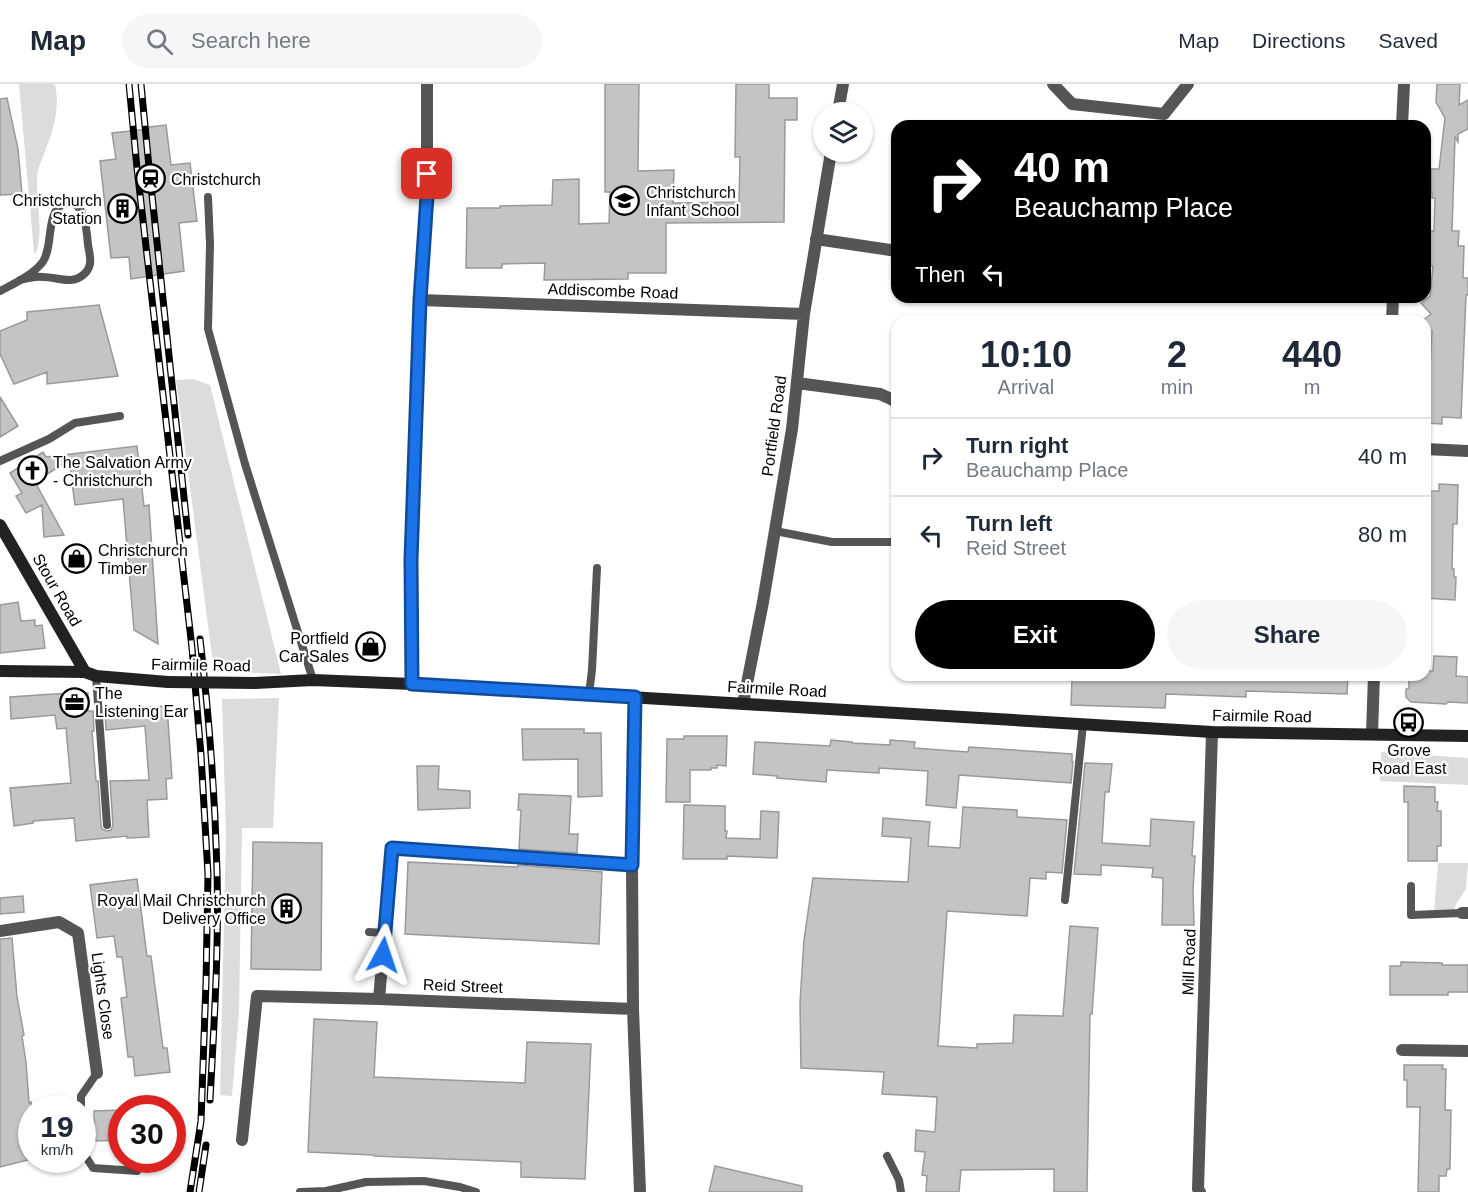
<!DOCTYPE html>
<html lang="en">
<head>
<meta charset="utf-8">
<style>
  body { margin:0; font-family:Arial,sans-serif; background:#f6f6f7; color:#1f2937; height:100vh; display:flex; flex-direction:column; font-size:22px; white-space:nowrap }
  * { box-sizing:border-box; margin:0 }
  p { font-size:20px; color:#747a83 }
  .icon { flex:none; width:33px; height:33px; fill:none; stroke:currentColor; stroke-width:2; stroke-linecap:round; stroke-linejoin:round }
  .map { position:relative; flex:1; overflow:hidden }
  .sheet { position:absolute; left:891px; top:231px; width:540px; height:366px; display:flex; flex-direction:column; background:#fff; border-radius:18px; box-shadow:0 2px 4px #0004 }
  .sheet>* { flex:none }
  .hud { position:absolute; left:891px; top:36px; width:540px; height:183px; border-radius:18px; box-shadow:0 2px 4px #0004; background:#000; color:#fff; overflow:hidden }
  .buttons { position:absolute; left:813px; top:18px; display:grid; gap:12px }
  .buttons a { display:grid; place-items:center; width:60px; height:60px; border-radius:50%; background:#fff; box-shadow:0 2px 4px #0004; font-size:30px }
  .speed { position:absolute; left:18px; top:1011px; display:flex; gap:12px; font-size:30px; font-weight:700; text-align:center }
  .speed>* { display:grid; place-content:center; width:78px; height:78px; border-radius:50%; background:#fff; box-shadow:0 2px 4px #0004; line-height:1 }
  .speed small { font-size:15px; font-weight:400 }
  .speed .limit { border:9px solid #d22; background:#fff; color:#111 }
  .pin { position:absolute; display:grid; place-items:center; width:51px; height:51px; color:#fff; margin:-26px; border-radius:12px; box-shadow:0 3px 9px #0006 }
  .me { position:absolute; width:66px; margin:-33px; rotate:5deg; stroke-linejoin:round; filter:drop-shadow(0 0 4px #0008) }
  .turn { display:flex; align-items:center; gap:21px; height:126px; padding:0 24px; font-size:27px }
  .turn .icon { width:78px; height:78px; stroke-width:2.5 }
  .turn b { display:block; font-size:42px; line-height:51px }
  .then { display:flex; align-items:center; height:57px; padding:0 24px; background:#0003; gap:12px; font-size:22px }
  .eta { display:flex; justify-content:space-evenly; align-items:center; height:102px; text-align:center }
  .eta b { font-size:36px; font-weight:600; line-height:42px }
  .cta { display:flex; gap:12px; margin-top:auto; padding:12px 24px }
  .cta a { flex:1; height:69px; border-radius:36px; background:#000; color:#fff; font-size:24px; font-weight:600; line-height:69px; text-align:center }
  .cta a+a { background:#f6f6f7; color:#1f2937 }
  ul { padding:0; list-style:none }
  li { display:flex; align-items:center; gap:18px; height:78px; padding:0 24px; border-top:2px solid #e0e1e3 }
  li div { flex:1 }
  li b { display:block; font-size:22px }
  li em { font-style:normal }
  header { display:flex; align-items:center; gap:36px; box-sizing:border-box; height:84px; padding:0 30px; background:#fff; border-bottom:2px solid #e0e1e3 }
  header strong { font-size:28px }
  nav { display:flex; gap:33px; margin-inline-start:auto; font-size:21px }
  .search { width:420px; height:54px; background:#f6f6f7; display:flex; align-items:center; gap:15px; box-sizing:border-box; padding:0 21px; border-radius:33px; color:#747a83; font-size:22px }
  .map>svg:first-child { display:block }
  .green { fill:#dcdcdc }
  .building { fill:#c4c4c4; stroke:#999; stroke-width:1.5 }
  .lines { fill:none; stroke-linecap:round; stroke-linejoin:round }
  .service { stroke:#555; stroke-width:8 }
  .minor { stroke:#555; stroke-width:12 }
  .secondary { stroke:#222; stroke-width:12 }
  .rail-casing { stroke:#000; stroke-width:7 }
  .rail { stroke:#fff; stroke-width:4.5; stroke-dasharray:14; stroke-linecap:butt }
  .secondary-bridge { stroke:#222; stroke-width:12 }
  .route-casing { stroke:#114b97; stroke-width:15 }
  .route { stroke:#1a73e8; stroke-width:10 }
  .labels { text-anchor:middle; dominant-baseline:central; stroke-width:4.5; stroke-linejoin:round; paint-order:stroke }
  .poi-label { font-size:16px; fill:#000; stroke:#fff; text-anchor:start }
  .street-label { font-size:16px; fill:#000; stroke:#fff }
</style>
</head>
<body>
<header>
<strong>Map</strong>
<div class="search"><svg class="icon" aria-label="search" viewBox="0 0 24 24"><circle cx="10" cy="10" r="6"/><path d="M15 15l6 6"/></svg>Search here</div>
<nav><a>Map</a><a>Directions</a><a>Saved</a></nav>
</header>
<div class="map">
<svg width="1468" height="1108" viewBox="0 0 1468 1108">
  <rect width="100%" height="100%" fill="#fff"/>
  <path class="green" d="M 19,0 L 51,0 L 55,1 C 60,23 54,44 46,65 C 42,75 37,85 37,96 C 36,120 44,146 36,169 L 34,169 Z
    M 193,295 L 210,301 L 281,590 L 214,587 L 176,296 Z
    M 279,614 L 273,744 L 242,744 L 239,929 L 232,1012 L 220,1011 L 226,750 L 222,615 Z
    M 1381,668 L 1468,674 L 1468,701 L 1380,697 Z
    M 1438,779 L 1468,779 L 1466,805 L 1456,820 L 1454,828 L 1434,828 Z"/>
  <path class="building" d="M 605,0 L 639,0 L 638,87 L 674,86 L 673,119 L 739,118 L 740,73 L 735,73 L 736,0 L 769,0 L 769,14 L 797,14 L 797,36 L 785,36 L 784,138 L 666,139 L 666,189 L 628,189 L 628,195 L 544,196 L 545,179 L 502,180 L 502,184 L 466,184 L 467,124 L 500,124 L 500,122 L 552,121 L 553,96 L 579,95 L 579,140 L 609,139 L 610,108 L 605,108 Z
    M 1437,0 L 1460,0 L 1459,21 L 1468,16 L 1468,45 L 1458,50 L 1458,58 L 1455,53 L 1452,147 L 1459,147 L 1458,162 L 1464,162 L 1463,194 L 1468,194 L 1468,211 L 1466,211 L 1461,334 L 1442,333 L 1442,340 L 1425,339 L 1425,303 L 1429,303 L 1432,247 L 1427,247 L 1425,244 L 1425,237 L 1422,237 L 1431,230 L 1421,219 L 1430,212 L 1433,182 L 1429,182 L 1429,155 L 1430,147 L 1434,147 L 1435,114 L 1432,114 L 1432,109 L 1431,108 L 1431,85 L 1439,85 L 1445,34 L 1436,18 Z
    M 7,14 L 18,65 L 22,110 L 0,111 L 0,15 Z
    M 166,41 L 171,81 L 190,79 L 197,137 L 179,139 L 184,187 L 131,195 L 129,173 L 111,174 L 100,77 L 116,75 L 112,49 L 149,45 L 149,43 Z
    M 99,221 L 118,292 L 47,300 L 47,288 L 14,300 L 0,270 L 0,247 L 27,236 L 27,228 Z
    M 0,313 L 18,342 L 0,353 Z
    M 137,362 L 144,422 L 149,421 L 158,560 L 134,546 L 123,415 L 75,421 L 69,376 L 35,398 L 64,451 L 44,453 L 42,421 L 26,429 L 16,412 L 22,409 L 10,389 L 43,368 L 46,373 Z
    M 1439,400 L 1458,401 L 1457,440 L 1453,440 L 1452,485 L 1454,485 L 1454,493 L 1456,493 L 1455,516 L 1425,514 L 1425,407 L 1439,407 Z
    M 18,518 L 21,537 L 35,536 L 35,542 L 42,541 L 45,564 L 0,569 L 0,521 Z
    M 1434,572 L 1457,573 L 1456,592 L 1468,593 L 1468,619 L 1448,618 L 1446,620 L 1411,618 L 1406,613 L 1406,605 L 1409,604 L 1409,591 L 1421,592 L 1425,591 L 1425,587 L 1433,587 Z
    M 1074,591 L 1147,593 L 1147,591 L 1348,591 L 1347,610 L 1246,607 L 1246,613 L 1166,610 L 1165,624 L 1071,621 L 1072,595 L 1074,595 Z
    M 88,609 L 88,627 L 93,627 L 94,647 L 92,647 L 96,697 L 98,697 L 101,741 L 102,745 L 107,747 L 111,746 L 113,741 L 110,697 L 149,696 L 145,642 L 106,646 L 105,626 L 167,622 L 172,694 L 166,695 L 167,715 L 147,716 L 149,753 L 127,754 L 127,752 L 76,757 L 74,734 L 33,737 L 33,739 L 14,742 L 10,704 L 71,699 L 66,644 L 57,645 L 55,631 L 11,635 L 10,613 L 54,610 Z
    M 522,645 L 584,645 L 584,649 L 601,649 L 602,712 L 578,713 L 578,675 L 523,676 Z
    M 684,652 L 727,652 L 726,682 L 717,681 L 717,684 L 711,684 L 711,686 L 690,686 L 690,718 L 666,718 L 667,655 L 684,655 Z
    M 831,656 L 852,658 L 852,659 L 890,661 L 890,656 L 915,658 L 914,664 L 968,668 L 969,663 L 1072,670 L 1072,678 L 1073,678 L 1071,699 L 959,691 L 956,724 L 926,721 L 928,687 L 879,684 L 879,689 L 827,686 L 826,698 L 777,694 L 777,692 L 753,690 L 755,658 L 830,662 Z
    M 1085,679 L 1112,680 L 1109,708 L 1105,708 L 1102,759 L 1150,762 L 1151,735 L 1194,738 L 1192,772 L 1195,772 L 1193,806 L 1194,841 L 1162,841 L 1163,794 L 1152,793 L 1153,784 L 1101,781 L 1101,791 L 1074,790 Z
    M 417,682 L 439,682 L 438,705 L 470,707 L 470,724 L 418,726 Z
    M 1404,702 L 1435,703 L 1435,718 L 1438,718 L 1437,727 L 1441,727 L 1441,762 L 1437,762 L 1437,777 L 1408,777 L 1408,718 L 1404,718 Z
    M 519,710 L 571,712 L 569,750 L 578,750 L 577,769 L 519,765 L 521,726 L 518,726 Z
    M 684,721 L 725,722 L 725,747 L 727,747 L 726,754 L 760,755 L 761,727 L 779,728 L 777,774 L 727,772 L 727,775 L 683,775 Z
    M 963,723 L 1017,726 L 1017,733 L 1067,736 L 1062,789 L 1046,788 L 1046,795 L 1030,794 L 1027,832 L 947,827 L 938,962 L 977,964 L 977,960 L 1013,959 L 1014,931 L 1063,932 L 1070,842 L 1098,844 L 1092,930 L 1090,930 L 1087,1108 L 1054,1108 L 1054,1085 L 961,1086 L 959,1108 L 926,1108 L 927,1092 L 922,1091 L 925,1068 L 915,1067 L 916,1046 L 935,1048 L 937,1013 L 882,1010 L 884,988 L 801,984 L 800,919 L 804,856 L 813,794 L 908,798 L 911,754 L 882,752 L 883,734 L 930,738 L 928,762 L 960,764 Z
    M 253,758 L 322,759 L 321,886 L 251,885 Z
    M 408,778 L 518,783 L 518,781 L 602,788 L 599,860 L 405,850 Z
    M 137,795 L 147,872 L 151,872 L 163,964 L 167,964 L 170,988 L 135,992 L 133,973 L 128,973 L 121,914 L 127,913 L 122,873 L 117,873 L 114,852 L 97,854 L 90,801 Z
    M 23,812 L 24,828 L 0,830 L 0,814 Z
    M 12,854 L 17,913 L 24,951 L 22,952 L 26,978 L 29,1019 L 31,1018 L 32,1028 L 32,1075 L 0,1083 L 0,855 Z
    M 1401,878 L 1442,879 L 1442,881 L 1468,881 L 1468,908 L 1448,908 L 1448,911 L 1390,911 L 1390,882 L 1401,882 Z
    M 314,935 L 377,938 L 374,993 L 525,999 L 527,958 L 591,960 L 585,1095 L 521,1093 L 521,1078 L 374,1072 L 374,1071 L 308,1068 Z
    M 1404,981 L 1443,981 L 1442,985 L 1446,985 L 1445,1026 L 1451,1026 L 1450,1085 L 1447,1085 L 1446,1092 L 1439,1092 L 1439,1108 L 1418,1108 L 1420,1023 L 1407,1023 L 1407,996 L 1404,996 Z
    M 122,1026 L 122,1056 L 95,1057 L 94,1027 Z
    M 715,1082 L 802,1102 L 802,1108 L 709,1108 Z"/>
  <g class="lines">
    <path class="service" d="M 208,113 L 210,160 L 208,245 L 245,380 L 313,596
      M 0,207 C 15,199 31,192 42,179 C 54,164 45,127 64,120 C 85,112 87,149 88,161 C 89,167 91,174 90,180 C 89,184 87,188 83,191 C 72,201 57,193 43,193 C 35,192 28,194 20,196
      M 0,377 L 49,355 L 75,339 L 120,332
      M 775,447 L 832,458 L 897,458
      M 96,592 L 107,741
      M 589,610 L 592,586 L 597,484
      M 1411,802 L 1411,831 L 1462,829
      M 1065,816 L 1083,640
      M 369,848 L 385,849
      M 81,1024 L 81,1012 L 97,989
      M 82,1049 L 83,1068 L 93,1084 L 137,1087
      M 887,1072 L 899,1096 L 901,1108
      M 300,1108 L 326,1107 L 366,1098 L 424,1097 L 460,1103 L 476,1108"/>
    <path class="minor" d="M 1053,0 L 1072,20 L 1164,30 L 1188,0
      M 838,28 L 843,0
      M 1402,42 L 1404,0
      M 816,155 L 897,167
      M 420,216 L 804,230
      M 1392,237 L 1393,213
      M 797,299 L 880,310 L 891,315 L 897,319
      M 1425,365 L 1468,367
      M 412,600 L 411,475 L 420,216 L 427,112 L 427,0
      M 635,613 L 632,781 L 633,925 L 640,1108
      M 743,620 L 763,518 L 792,345 L 804,230 L 831,68
      M 1372,650 L 1374,591
      M 1462,829 L 1468,829
      M 0,847 L 59,838 L 78,849 L 97,989
      M 379,915 L 392,764 L 632,781
      M 1402,966 L 1468,967
      M 242,1056 L 257,912 L 379,915 L 633,925
      M 1200,1108 L 1198,1105 L 1212,648"/>
    <path class="secondary" d="M 0,441 L 85,588
      M 0,587 L 85,588 L 96,592 L 168,598
      M 255,599 L 313,596 L 412,600 L 1212,648 L 1468,652"/>
    <defs>
      <path id="rail" d="M 129,0 L 137,84 L 192,564 L 201,671 L 208,790 L 206,899 L 201,1037 L 190,1108
        M 141,0 L 149,83 L 188,451
        M 200,555 C 209,632 215,710 217,787 C 219,864 214,940 210,1016
        M 199,1108 L 206,1061"/>
    </defs>
    <use href="#rail" class="rail-casing"/>
    <use href="#rail" class="rail"/>
    <path class="secondary-bridge" d="M 168,598 L 255,599"/>
  </g>
  <g class="lines">
    <defs>
      <path id="route" d="M 383,871 L 392,764 L 632,781 L 635,613 L 412,600 L 411,476 L 420,216 L 427,112 L 427,90"/>
    </defs>
    <use href="#route" class="route-casing"/>
    <use href="#route" class="route"/>
  </g>
  <defs>
    <symbol id="station-ring" viewBox="-11 -11 22 22"><circle r="9.5" fill="#fff" stroke="#000" stroke-width="1.5"/><path d="M-3-6H3Q5-6 5-4V2Q5 4 3 4L4.5 6H3L1.5 4h-3L-3 6H-4.5L-3 4Q-5 4-5 2V-4Q-5-6-3-6ZM-3.5-4v3h7v-3ZM-3.5 1v1.5H-2V1ZM2 1v1.5H3.5V1Z" fill="#000"/></symbol>
    <symbol id="school-ring" viewBox="-11 -11 22 22"><circle r="9.5" fill="#fff" stroke="#000" stroke-width="1.5"/><path d="M0-5L7-2L0 1L-7-2ZM-4 1L0 2.5L4 1V4Q0 6-4 4Z" fill="#000"/></symbol>
    <symbol id="building-ring" viewBox="-11 -11 22 22"><circle r="9.5" fill="#fff" stroke="#000" stroke-width="1.5"/><path d="M-4-6H4V6H1V3H-1V6H-4ZM-2.5-4.3h1.7v1.8h-1.7ZM.8-4.3h1.7v1.8H.8ZM-2.5-1h1.7V.8h-1.7ZM.8-1h1.7V.8H.8Z" fill="#000"/></symbol>
    <symbol id="church-ring" viewBox="-11 -11 22 22"><circle r="9.5" fill="#fff" stroke="#000" stroke-width="1.5"/><path d="M-1.2-6h2.4v3.5h3.3v2.4h-3.3V6h-2.4V-.1h-3.3v-2.4h3.3Z" fill="#000"/></symbol>
    <symbol id="shop-ring" viewBox="-11 -11 22 22"><circle r="9.5" fill="#fff" stroke="#000" stroke-width="1.5"/><path d="M-5-2.5h2.3a2.7 3.5 0 0 1 5.4 0H5L5.5 6h-11ZM-1.5-2.5h3a1.5 2.3 0 0 0-3 0Z" fill="#000"/></symbol>
    <symbol id="office-ring" viewBox="-11 -11 22 22"><circle r="9.5" fill="#fff" stroke="#000" stroke-width="1.5"/><path d="M-6-3h4V-5.5h4V-3h4V5H-6ZM-1-4.5V-3h2v-1.5ZM-6 0V1H6V0Z" fill="#000"/></symbol>
    <symbol id="bus-ring" viewBox="-11 -11 22 22"><circle r="9.5" fill="#fff" stroke="#000" stroke-width="1.5"/><path d="M-5-6H5V4H4V6H2V4H-2V6H-4V4H-5ZM-3.5-4V0h7V-4ZM-3.5 1.2v1.5H-2V1.2ZM2 1.2v1.5H3.5V1.2Z" fill="#000"/></symbol>
  </defs>
  <g fill-rule="evenodd">
    <use href="#station-ring" x="134" y="78" width="33" height="33"/>
    <use href="#school-ring" x="608" y="100" width="33" height="33"/>
    <use href="#building-ring" x="106" y="108" width="33" height="33"/>
    <use href="#church-ring" x="16" y="370" width="33" height="33"/>
    <use href="#shop-ring" x="60" y="458" width="33" height="33"/>
    <use href="#shop-ring" x="354" y="546" width="33" height="33"/>
    <use href="#office-ring" x="58" y="602" width="33" height="33"/>
    <use href="#bus-ring" x="1392" y="622" width="33" height="33"/>
    <use href="#building-ring" x="270" y="808" width="33" height="33"/>
  </g>
  <g class="labels">
    <g class="poi-label">
      <text x="171" y="95">Christchurch</text>
      <text x="646" y="108">Christchurch<tspan x="646" dy="18">Infant School</tspan></text>
      <text x="102" y="116" text-anchor="end">Christchurch<tspan x="102" dy="18">Station</tspan></text>
      <text x="53" y="378">The Salvation Army<tspan x="53" dy="18">- Christchurch</tspan></text>
      <text x="98" y="466">Christchurch<tspan x="98" dy="18">Timber</tspan></text>
      <text x="349" y="554" text-anchor="end">Portfield<tspan x="349" dy="18">Car Sales</tspan></text>
      <text x="95" y="609">The<tspan x="95" dy="18">Listening Ear</tspan></text>
      <text x="1409" y="666" text-anchor="middle">Grove<tspan x="1409" dy="18">Road East</tspan></text>
      <text x="266" y="816" text-anchor="end">Royal Mail Christchurch<tspan x="266" dy="18">Delivery Office</tspan></text>
    </g>
    <g class="street-label">
      <text transform="translate(613 207) rotate(2)">Addiscombe Road</text>
      <text transform="translate(774 342) rotate(-82)">Portfield Road</text>
      <text transform="translate(57 506) rotate(60)">Stour Road</text>
      <text transform="translate(201 581) rotate(1)">Fairmile Road</text>
      <text transform="translate(777 605) rotate(3)">Fairmile Road</text>
      <text transform="translate(1262 632) rotate(1)">Fairmile Road</text>
      <text transform="translate(1189 878) rotate(-88)">Mill Road</text>
      <text transform="translate(463 902) rotate(2)">Reid Street</text>
      <text transform="translate(103 912) rotate(82)">Lights Close</text>
    </g>
  </g>
</svg>
<div class="buttons">
<a><svg class="icon" aria-label="layers" viewBox="0 0 24 24"><path d="M12 4l9 5-9 5-9-5zM3 14l9 5 9-5"/></svg></a>
</div>
<div class="speed"><div>19<small>km/h</small></div><div class="limit">30</div></div>
<div class="pin" style="left:427px;top:90px;background:#d93025"><svg class="icon" aria-label="arrive" viewBox="0 0 24 24"><path d="M6 21V4h12l-3 4 3 4H6"/></svg></div>
<svg class="me" style="left:383px;top:871px" viewBox="-20 -20 40 40"><path d="M0-17L14 15 0 8-14 15z" fill="#1a73e8" stroke="#fff" stroke-width="4"/></svg>
<div class="hud">
<div class="turn"><svg class="icon" aria-label="right" viewBox="0 0 24 24"><path d="M7 20v-9h11M14 6l5 5-5 5"/></svg><div><b>40 m</b>Beauchamp Place</div></div>
<div class="then">Then<svg class="icon" aria-label="left" viewBox="0 0 24 24"><path d="M17 20v-9H6M10 6l-5 5 5 5"/></svg></div>
</div>
<section class="sheet">
<div class="eta">
<div><b>10:10</b><p>Arrival</p></div>
<div><b>2</b><p>min</p></div>
<div><b>440</b><p>m</p></div>
</div>
<ul>
<li><svg class="icon" aria-label="right" viewBox="0 0 24 24"><path d="M7 20v-9h11M14 6l5 5-5 5"/></svg><div><b>Turn right</b><p>Beauchamp Place</p></div><em>40 m</em></li>
<li><svg class="icon" aria-label="left" viewBox="0 0 24 24"><path d="M17 20v-9H6M10 6l-5 5 5 5"/></svg><div><b>Turn left</b><p>Reid Street</p></div><em>80 m</em></li>
</ul>
<div class="cta"><a>Exit</a><a>Share</a></div>
</section>
</div>
</body>
</html>
